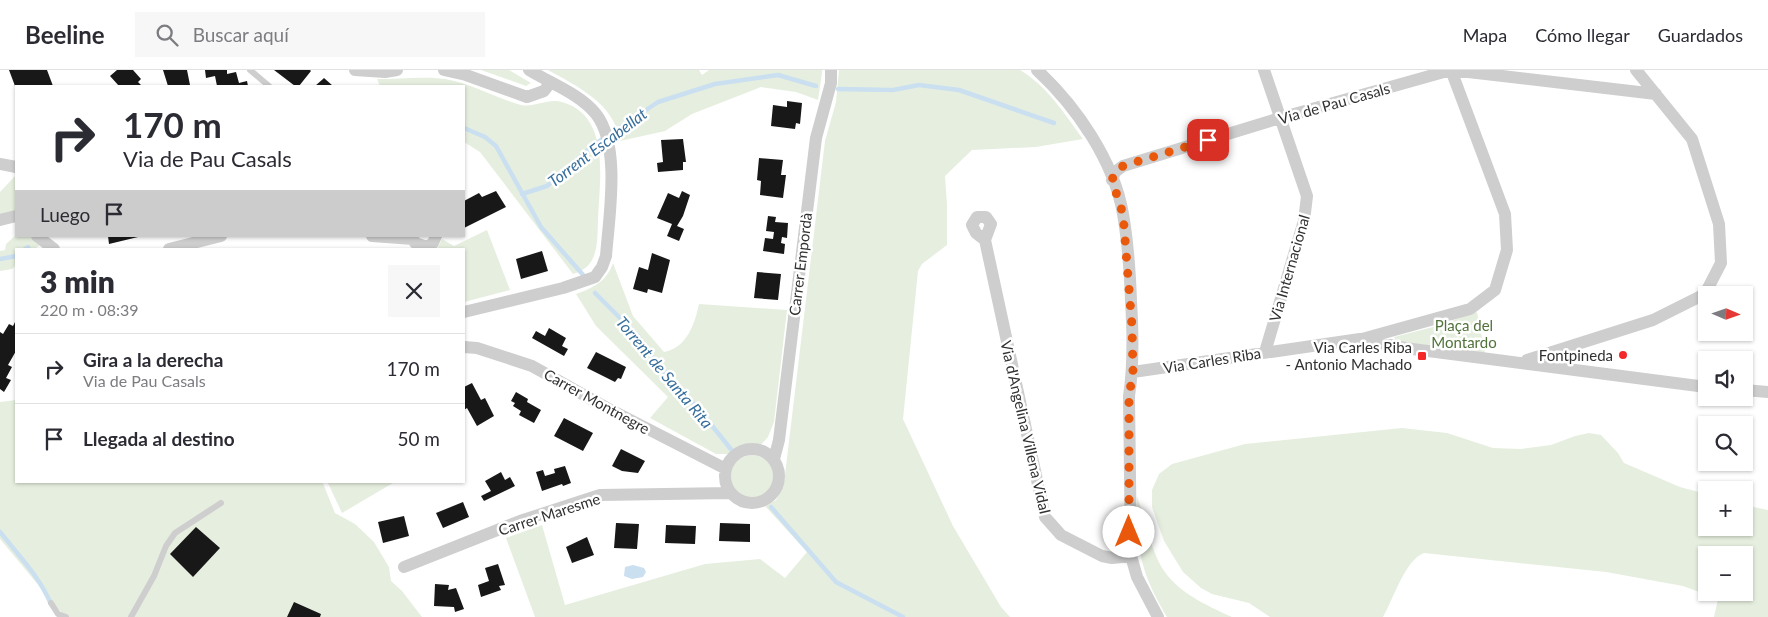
<!DOCTYPE html>
<html lang="es">
<head>
<meta charset="utf-8">
<style>
  body { margin:0; font-family:Lato,sans-serif; background:#f7f7f7; color:#2b2b33; height:100vh; display:flex; flex-direction:column; font-size:19px; white-space:nowrap }
  * { box-sizing:border-box; margin:0 }
  p { font-size:16px; color:#7c7c81 }
  .icon { flex:none; width:28px; height:28px; fill:none; stroke:currentColor; stroke-width:2; stroke-linecap:round; stroke-linejoin:round }
  .map { position:relative; flex:1; overflow:hidden }
  .side { position:absolute; left:15px; top:178px; width:450px; height:235px; display:flex; flex-direction:column; background:#fff; border-radius:0px; box-shadow:0 1px 4px #0004 }
  .side>* { flex:none }
  .guide { position:absolute; left:15px; top:15px; width:450px; height:152px; border-radius:0px; box-shadow:0 1px 4px #0004; background:#fff; color:#2b2b33; overflow:hidden }
  .needle { width:32px; rotate:92deg }
  .buttons { position:absolute; left:1698px; top:216px; display:grid; gap:10px }
  .buttons a { display:grid; place-items:center; width:55px; height:55px; border-radius:0px; background:#fff; box-shadow:0 1px 4px #0004; font-size:25px }
  .pin { position:absolute; display:grid; place-items:center; width:42px; height:42px; color:#fff; margin:-21px; border-radius:10px; box-shadow:0 2px 8px #0006 }
  .me { position:absolute; width:55px; margin:-28px; rotate:0deg; stroke-linejoin:round; filter:drop-shadow(0 0 4px #0008) }
  .turn { display:flex; align-items:center; gap:18px; height:105px; padding:0 25px; font-size:22px }
  .turn .icon { width:65px; height:65px; stroke-width:2.5 }
  .turn b { display:block; font-size:35px; line-height:42px }
  .then { display:flex; align-items:center; height:48px; padding:0 25px; background:#0003; gap:10px; font-size:19px }
  .round { display:grid; place-items:center; flex:none; width:52px; height:52px; border-radius:0px; background:#f7f7f7 }
  .head { display:flex; align-items:center; justify-content:space-between; height:85px; padding:0 25px }
  h1 { font-size:30px; font-weight:800; line-height:38px }
  ul { padding:0; list-style:none }
  li { display:flex; align-items:center; gap:15px; height:70px; padding:0 25px; border-top:1px solid #e1e1e2 }
  li div { flex:1 }
  li b { display:block; font-size:19px }
  li em { font-style:normal }
  header { display:flex; align-items:center; gap:30px; box-sizing:border-box; height:70px; padding:0 25px; background:#fff; border-bottom:1px solid #e1e1e2 }
  header strong { font-size:24px }
  nav { display:flex; gap:28px; margin-inline-start:auto; font-size:18px }
  .search { width:350px; height:45px; background:#f7f7f7; display:flex; align-items:center; gap:12px; box-sizing:border-box; padding:0 18px; border-radius:0px; color:#7c7c81; font-size:19px }
  .map>svg:first-child { display:block }
  .green { fill:#e6efdf; fill-rule:evenodd }
  .water { fill:#cadff0 }
  .lines { fill:none; stroke-linecap:round; stroke-linejoin:round }
  .stream { stroke:#cadff0; stroke-width:4.5 }
  .building { fill:#181818 }
  .service { stroke:#cecece; stroke-width:6 }
  .minor { stroke:#cecece; stroke-width:12 }
  .route { stroke:#ea580c; stroke-width:9; stroke-dasharray:0 16.2 }
  .poi-dot { fill:#f42829; stroke:#fff; stroke-width:2 }
  .labels { text-anchor:middle; dominant-baseline:central; stroke-width:5; stroke-linejoin:round; paint-order:stroke }
  .street-label { font-size:15px; fill:#313131; stroke:#fff }
  .park-label { font-size:15px; fill:#50723a; stroke:#fff }
  .poi-label { font-size:15px; fill:#313131; stroke:#fff; text-anchor:end }
  .water-label { font-size:16px; font-style:italic; fill:#376e9c; stroke:#fff }
</style>
</head>
<body>
<header>
<strong>Beeline</strong>
<div class="search"><svg class="icon" aria-label="search" viewBox="0 0 24 24"><circle cx="10" cy="10" r="6"/><path d="M15 15l6 6"/></svg>Buscar aquí</div>
<nav><a>Mapa</a><a>Cómo llegar</a><a>Guardados</a></nav>
</header>
<div class="map">
<svg width="1768" height="547" viewBox="0 0 1768 547">
  <rect width="100%" height="100%" fill="#fff"/>
  <path class="green" d="M 481,0 L 509,0 L 531,13 L 526,16 Z
    M 548,0 L 699,0 L 702,5 L 709,0 L 822,0 L 822,3 L 818,30 L 796,22 L 761,17 L 692,44 L 665,61 L 620,71 C 614,33 578,17 548,0 Z
    M 839,0 L 1020,0 C 1048,17 1064,43 1083,69 L 1036,77 L 972,80 L 945,106 L 947,135 L 947,175 L 922,194 L 918,201 L 903,349 L 953,456 L 1001,537 L 1010,547 L 535,547 L 506,468 L 542,455 L 565,535 L 705,494 L 760,489 L 785,508 L 807,482 L 765,436 L 776,430 L 784,413 L 825,71 L 836,32 Z
    M 377,9 C 399,9 423,6 445,9 C 471,13 495,28 521,35 C 534,38 548,28 562,32 C 612,46 599,112 598,151 C 597,173 599,197 573,204 L 480,82 L 464,72 L 464,16 L 380,16 Z
    M 16,105 L 16,141 L 0,146 L 0,122 Z
    M 487,160 L 510,220 L 464,232 L 464,179 L 437,179 L 442,169 L 454,176 Z
    M 16,165 L 33,166 L 41,174 L 35,179 L 16,179 L 16,195 L 12,199 L 0,201 L 0,181 L 5,180 L 6,174 Z
    M 613,193 L 633,246 L 664,282 C 687,278 695,253 699,234 L 787,240 L 774,352 L 768,367 L 761,375 L 743,376 L 727,384 L 716,384 L 650,348 L 668,327 L 596,256 L 576,224 C 593,218 607,211 613,193 Z
    M 1477,242 L 1485,283 L 1396,271 L 1394,267 L 1437,256 Z
    M 16,330 L 16,411 L 322,411 L 335,443 L 355,454 L 374,472 L 389,497 L 391,511 L 402,521 L 422,547 L 65,547 L 0,469 L 0,332 Z
    M 1402,358 L 1447,363 L 1493,378 L 1521,379 L 1551,375 L 1575,366 L 1589,363 L 1601,365 L 1618,383 L 1624,393 L 1680,417 L 1706,424 L 1706,458 L 1744,458 L 1744,435 L 1768,440 L 1768,547 L 1714,547 L 1718,529 L 1683,516 L 1606,502 L 1424,483 C 1405,490 1393,530 1383,547 L 1270,547 L 1249,533 L 1212,524 L 1201,518 L 1183,502 L 1164,471 L 1152,437 L 1152,420 L 1159,404 L 1172,394 L 1245,374 ZM 1706,485 L 1744,485 L 1744,522 L 1706,522 Z
    M730 407a22 22 0 1 1 44 0a22 22 0 1 1-44 0Z
    M 327,411 L 391,411 L 393,413 L 342,443 Z
    M 1137,426 C 1144,446 1151,479 1161,496 C 1176,522 1206,535 1232,547 L 1167,547 C 1140,502 1136,477 1137,426 Z"/>
  <path class="water" d="M 633,495 L 644,498 L 646,502 L 643,507 L 632,509 L 624,506 L 625,497 Z"/>
  <g class="lines">
    <path class="stream" d="M 838,19 L 893,20 L 919,15 L 959,20 L 1054,53
      M 464,58 L 485,67 L 496,76 L 541,157 L 584,206
      M 522,124 L 547,116 L 595,74 L 658,32 L 715,14 L 778,5 L 816,16
      M 25,179 L 28,177
      M 0,189 L 16,186
      M 595,223 L 638,266 L 657,293 L 701,342 L 734,383
      M 771,437 L 836,512 L 903,547
      M 0,462 C 19,486 39,506 51,534"/>
  </g>
  <path class="building" d="M 9,0 L 47,0 L 53,16 L 15,16 Z
    M 117,0 L 133,0 L 141,9 L 138,12 L 142,16 L 119,16 L 110,6 Z
    M 163,0 L 187,0 L 190,15 L 168,16 Z
    M 205,0 L 227,0 L 227,4 L 236,2 L 239,13 L 247,11 L 248,16 L 217,16 L 215,6 L 206,8 Z
    M 274,0 L 310,0 L 311,1 L 299,16 L 295,16 Z
    M 324,8 L 333,16 L 315,16 L 323,9 Z
    M 787,31 L 802,33 L 800,54 L 796,53 L 795,59 L 771,56 L 773,35 L 787,37 Z
    M 683,69 L 686,92 L 683,92 L 683,100 L 658,102 L 657,93 L 663,92 L 661,70 Z
    M 759,88 L 783,90 L 781,105 L 786,105 L 783,128 L 760,125 L 761,111 L 757,110 Z
    M 496,121 L 506,137 L 464,158 L 464,131 L 479,123 L 482,127 Z
    M 682,121 L 690,125 L 683,146 L 677,156 L 684,159 L 679,171 L 667,166 L 672,154 L 657,148 L 668,123 L 679,128 Z
    M 768,146 L 776,147 L 775,152 L 788,153 L 787,168 L 782,167 L 781,173 L 785,174 L 784,184 L 763,181 L 765,168 L 773,169 L 774,162 L 766,161 Z
    M 108,166 L 138,166 L 138,167 L 109,174 Z
    M 542,181 L 548,201 L 521,209 L 516,189 Z
    M 652,183 L 670,190 L 662,223 L 648,219 L 647,223 L 633,219 L 639,197 L 648,200 Z
    M 757,202 L 781,204 L 778,230 L 754,228 Z
    M 16,250 L 16,281 L 8,295 L 12,297 L 6,308 L 11,310 L 4,322 L 0,319 L 0,262 L 3,264 L 9,254 L 13,256 Z
    M 549,258 L 566,268 L 562,276 L 568,279 L 564,286 L 532,268 L 536,261 L 545,266 Z
    M 596,282 L 626,297 L 621,309 L 618,308 L 615,312 L 587,298 Z
    M 472,313 L 481,330 L 485,328 L 494,346 L 477,356 L 467,338 L 464,340 L 464,317 Z
    M 516,322 L 528,329 L 527,332 L 541,340 L 534,353 L 519,345 L 521,341 L 513,336 L 515,333 L 511,331 Z
    M 564,348 L 593,363 L 583,381 L 554,366 Z
    M 621,379 L 645,391 L 638,403 L 622,401 L 612,396 Z
    M 565,396 L 571,413 L 563,416 L 562,414 L 542,421 L 536,402 L 543,400 L 545,406 L 555,403 L 554,399 Z
    M 501,402 L 505,410 L 510,407 L 515,416 L 484,431 L 481,426 L 491,421 L 485,411 Z
    M 463,432 L 469,447 L 443,458 L 436,443 Z
    M 404,446 L 409,466 L 383,473 L 378,452 Z
    M 616,453 L 639,454 L 637,479 L 614,478 Z
    M 720,453 L 750,454 L 750,472 L 719,471 Z
    M 666,455 L 696,456 L 695,474 L 665,473 Z
    M 196,457 L 220,478 L 193,507 L 170,484 Z
    M 587,467 L 594,485 L 572,493 L 566,477 Z
    M 498,494 L 505,515 L 499,516 L 501,520 L 481,527 L 478,515 L 489,511 L 485,498 Z
    M 435,514 L 449,515 L 448,520 L 456,518 L 464,539 L 455,542 L 454,537 L 434,536 Z
    M 294,532 L 321,544 L 320,547 L 287,547 Z"/>
  <g class="lines">
    <path class="service" d="M 250,0 L 269,16
      M 51,533 L 58,544 L 66,547
      M 131,547 L 154,506 L 166,476 L 175,463 L 221,433"/>
    <path class="minor" d="M 355,0 L 385,2 L 397,0
      M 444,0 L 466,5 L 527,27 L 544,21 L 550,13
      M 1037,0 C 1076,36 1114,91 1123,144 C 1128,173 1130,202 1131,231 C 1133,263 1134,294 1129,326 L 1131,486 L 1137,507 L 1158,547
      M 1264,0 L 1307,126 L 1304,151 L 1265,282
      M 0,94 L 16,97
      M 1112,110 L 1115,102 L 1123,96 L 1280,48 L 1451,0 L 1656,24
      M 0,150 L 16,146
      M 37,166 L 54,179
      M 372,166 L 413,169
      M 412,166 L 415,173 L 427,177 L 433,173 L 436,166
      M 985,170 L 976,163 L 972,155 L 977,147 L 986,147 L 991,154 L 985,170 L 1045,447 L 1061,465 L 1102,486 L 1112,488 L 1131,486
      M 169,179 L 221,166
      M 464,242 L 563,218 L 595,207 L 602,197 L 606,186 C 609,146 621,76 596,44 C 580,24 550,13 529,0
      M 1362,269 L 1470,239 L 1495,220 L 1507,180 L 1505,144 L 1451,0
      M 464,277 L 477,278 L 532,296 L 607,338 L 726,399
      M 1527,290 L 1653,250 L 1705,224 L 1721,193 L 1719,154 L 1692,69 L 1636,0
      M 1133,302 L 1360,269 L 1405,278 L 1706,317
      M 1744,320 L 1768,322
      M725 406a27 27 0 1 1 54 0a27 27 0 1 1-54 0Z
      M 774,389 L 779,370 L 816,68 L 831,13 L 831,0
      M 404,497 L 520,451 L 600,425 L 730,423"/>
  </g>
  <g class="lines">
    <path class="route" d="M 1129,462 L 1129,326 L 1133,302 L 1132,256 L 1123,144 L 1112,110 L 1115,102 L 1123,96 L 1208,70"/>
  </g>
  <g class="poi-dot">
    <circle cx="1623" cy="285" r="5"/>
    <rect x="1417" y="281" width="10" height="10" rx="2.5"/>
  </g>
  <g class="labels">
    <g class="street-label">
      <text transform="translate(1334 33) rotate(-16)">Via de Pau Casals</text>
      <text transform="translate(800 194) rotate(-83)">Carrer Empordà</text>
      <text transform="translate(1289 198) rotate(-74)">Via Internacional</text>
      <text transform="translate(1212 290) rotate(-9)">Via Carles Riba</text>
      <text transform="translate(597 331) rotate(29)">Carrer Montnegre</text>
      <text transform="translate(1026 357) rotate(77)">Via d'Angelina Villena Vidal</text>
      <text transform="translate(549 444) rotate(-18)">Carrer Maresme</text>
    </g>
    <g class="park-label">
      <text x="1464" y="255">Plaça del<tspan x="1464" dy="17">Montardo</tspan></text>
    </g>
    <g class="poi-label">
      <text x="1412" y="277">Via Carles Riba<tspan x="1412" dy="17">- Antonio Machado</tspan></text>
      <text x="1613" y="285">Fontpineda</text>
    </g>
    <g class="water-label">
      <text transform="translate(597 77) rotate(-37)">Torrent Escabellat</text>
      <text transform="translate(665 302) rotate(50)">Torrent de Santa Rita</text>
    </g>
  </g>
</svg>
<div class="buttons">
<a><svg class="needle" viewBox="-14 -14 28 28"><path d="M0-13l5 13h-10z" fill="#e53935"/><path d="M0 13l5-13h-10z" fill="#7c7c81"/></svg></a>
<a><svg class="icon" aria-label="sound" viewBox="0 0 24 24"><path d="M4 9h4l5-4v14l-5-4H4zM17 9q2 3 0 6"/></svg></a>
<a><svg class="icon" aria-label="search" viewBox="0 0 24 24"><circle cx="10" cy="10" r="6"/><path d="M15 15l6 6"/></svg></a>
<a>+</a>
<a>−</a>
</div>
<div class="pin" style="left:1208px;top:70px;background:#d93025"><svg class="icon" aria-label="arrive" viewBox="0 0 24 24"><path d="M6 21V4h12l-3 4 3 4H6"/></svg></div>
<svg class="me" style="left:1129px;top:462px" viewBox="-20 -20 40 40"><circle r="19" fill="#fff"/><path d="M0-13L10 11 0 6-10 11z" fill="#ea580c"/></svg>
<div class="guide">
<div class="turn"><svg class="icon" aria-label="right" viewBox="0 0 24 24"><path d="M7 20v-9h11M14 6l5 5-5 5"/></svg><div><b>170 m</b>Via de Pau Casals</div></div>
<div class="then">Luego<svg class="icon" aria-label="arrive" viewBox="0 0 24 24"><path d="M6 21V4h12l-3 4 3 4H6"/></svg></div>
</div>
<section class="side">
<div class="head"><div><h1>3 min</h1><p>220 m · 08:39</p></div><a class="round"><svg class="icon" aria-label="close" viewBox="0 0 24 24"><path d="M6 6l12 12M18 6L6 18"/></svg></a></div>
<ul>
<li><svg class="icon" aria-label="right" viewBox="0 0 24 24"><path d="M7 20v-9h11M14 6l5 5-5 5"/></svg><div><b>Gira a la derecha</b><p>Via de Pau Casals</p></div><em>170 m</em></li>
<li><svg class="icon" aria-label="arrive" viewBox="0 0 24 24"><path d="M6 21V4h12l-3 4 3 4H6"/></svg><div><b>Llegada al destino</b></div><em>50 m</em></li>
</ul>
</section>
</div>
</body>
</html>
